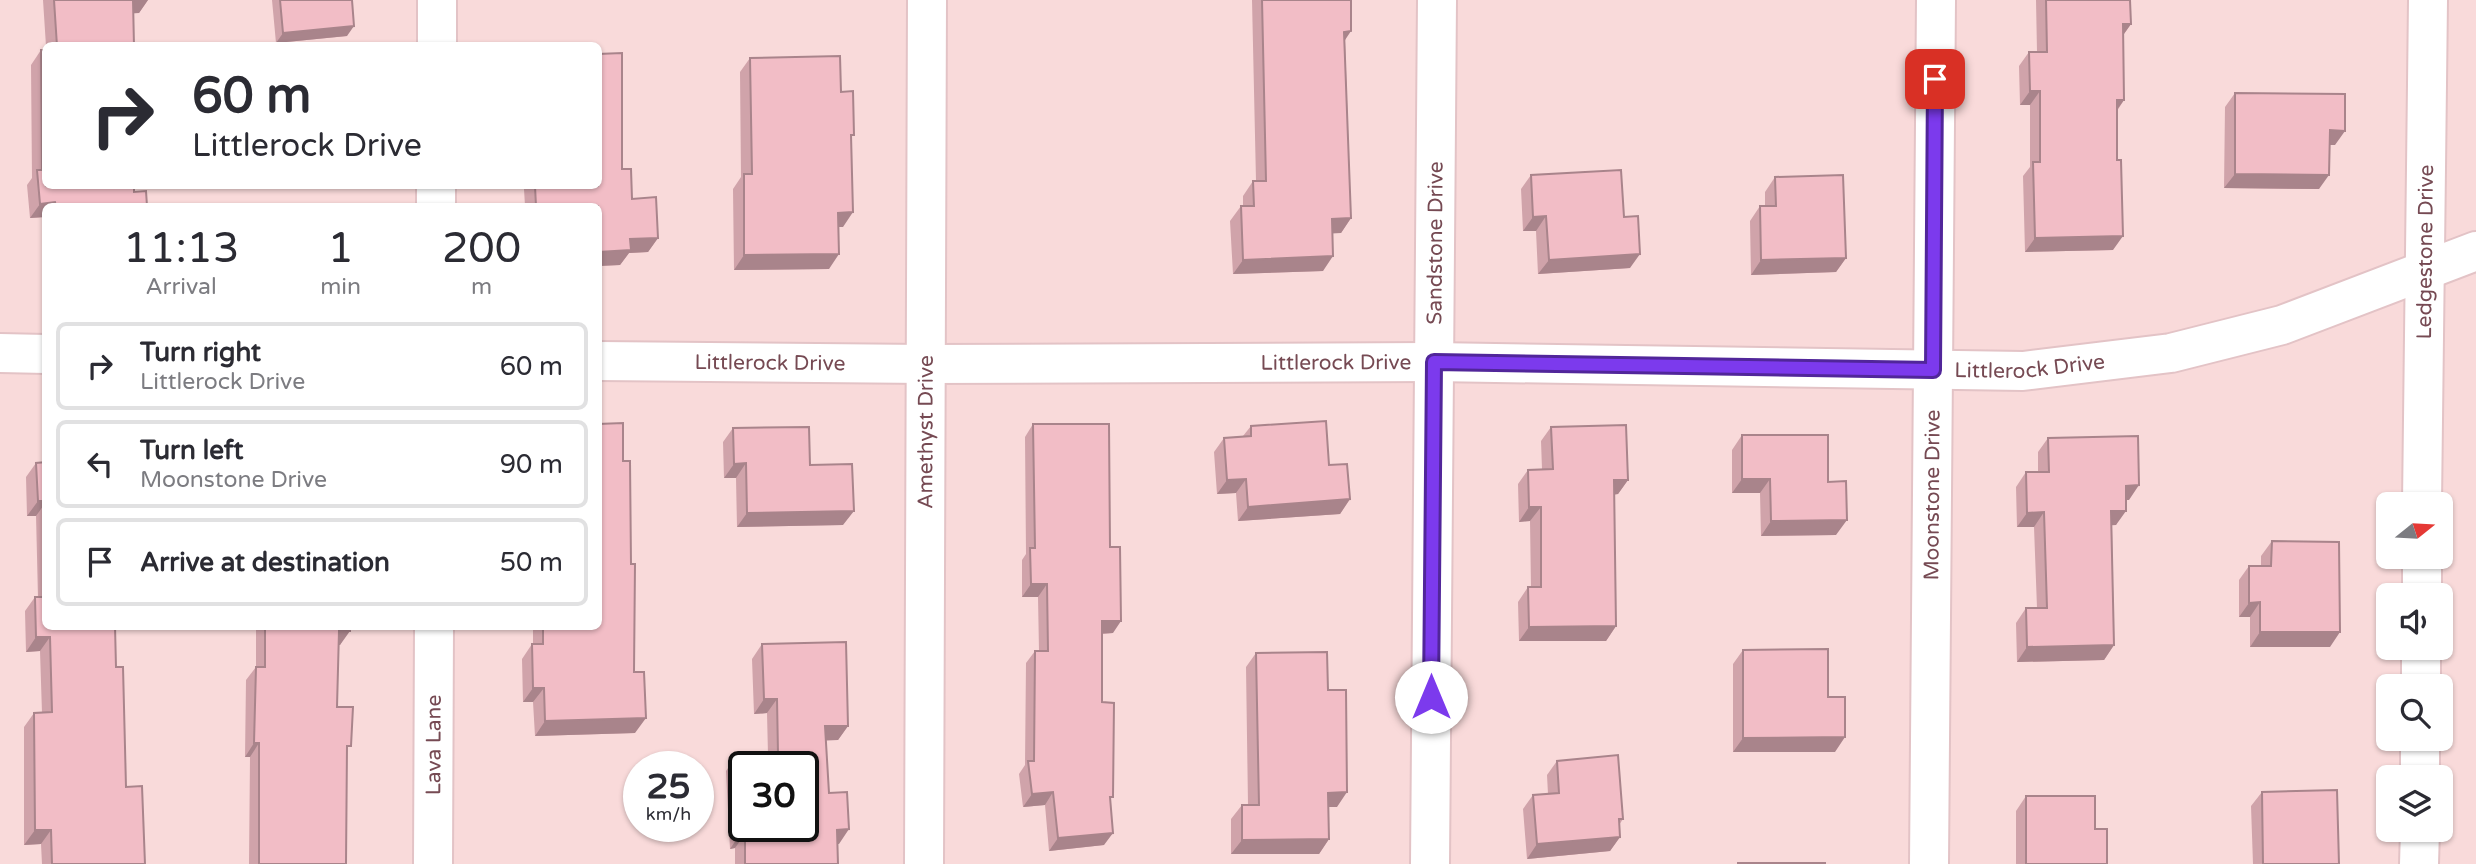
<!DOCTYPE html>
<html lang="en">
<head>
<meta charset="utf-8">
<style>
  body { margin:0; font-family:"Varela Round",sans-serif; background:#f7f7f7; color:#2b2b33; height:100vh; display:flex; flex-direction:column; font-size:26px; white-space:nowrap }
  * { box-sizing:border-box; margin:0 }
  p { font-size:23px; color:#7c7c81 }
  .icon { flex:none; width:38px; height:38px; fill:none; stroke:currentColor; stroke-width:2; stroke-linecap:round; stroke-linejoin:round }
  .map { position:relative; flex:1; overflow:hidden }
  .details { position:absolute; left:42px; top:203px; width:560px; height:427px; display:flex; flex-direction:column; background:#fff; border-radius:10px; box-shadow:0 2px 5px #0004 }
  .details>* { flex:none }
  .top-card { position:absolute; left:42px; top:42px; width:560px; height:147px; border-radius:10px; box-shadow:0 2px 5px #0004; background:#fff; color:#2b2b33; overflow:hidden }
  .needle { width:46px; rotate:72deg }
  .buttons { position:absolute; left:2376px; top:492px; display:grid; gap:14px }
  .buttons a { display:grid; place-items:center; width:77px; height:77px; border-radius:10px; background:#fff; box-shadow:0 2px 5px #0004; font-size:35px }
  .speed { position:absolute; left:623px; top:751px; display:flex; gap:14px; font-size:35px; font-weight:700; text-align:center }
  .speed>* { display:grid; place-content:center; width:91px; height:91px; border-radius:50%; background:#fff; box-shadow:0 2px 5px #0004; line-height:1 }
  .speed small { font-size:18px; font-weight:400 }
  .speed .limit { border:4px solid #111; border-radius:10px; background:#fff; color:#111 }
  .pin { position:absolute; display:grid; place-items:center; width:60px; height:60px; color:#fff; margin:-30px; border-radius:14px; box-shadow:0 4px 10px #0006 }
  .me { position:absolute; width:77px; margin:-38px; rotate:0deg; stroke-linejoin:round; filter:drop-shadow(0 0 5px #0008) }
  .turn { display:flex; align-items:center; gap:24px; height:147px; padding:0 35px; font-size:32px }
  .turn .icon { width:91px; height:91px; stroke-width:2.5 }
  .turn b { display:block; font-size:49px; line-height:60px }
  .eta { display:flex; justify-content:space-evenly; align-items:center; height:119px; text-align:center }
  .eta b { font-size:42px; font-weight:600; line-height:49px }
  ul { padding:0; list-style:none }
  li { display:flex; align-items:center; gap:21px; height:88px; margin:0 14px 10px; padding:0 21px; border:4px solid #e1e1e2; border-radius:10px }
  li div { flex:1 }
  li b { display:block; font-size:26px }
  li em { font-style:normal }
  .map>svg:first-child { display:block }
  .residential { fill:#f9dada; fill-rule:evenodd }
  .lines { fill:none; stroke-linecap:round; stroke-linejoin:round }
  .minor-casing { stroke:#e3c3c6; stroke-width:42 }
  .tertiary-casing { stroke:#e3c3c6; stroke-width:42 }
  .minor { stroke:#fff; stroke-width:38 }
  .tertiary { stroke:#fff; stroke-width:38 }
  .wall { fill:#d0a3aa }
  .shaded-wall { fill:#a9848b }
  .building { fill:#f2bdc6; stroke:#a9848b; stroke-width:2; fill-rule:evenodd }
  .route-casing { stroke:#51269a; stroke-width:18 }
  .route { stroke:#7c3aed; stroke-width:12 }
  .labels { text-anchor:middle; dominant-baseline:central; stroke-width:7; stroke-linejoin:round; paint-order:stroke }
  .street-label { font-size:21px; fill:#764a53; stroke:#ffedec }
</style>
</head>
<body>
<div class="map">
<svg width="2476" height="864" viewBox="0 0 2476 864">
  <rect width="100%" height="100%" fill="#fde7e6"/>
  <path class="residential" d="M 0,0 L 2476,0 L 2476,864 L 0,864 ZM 46,46 L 598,46 L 598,186 L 46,186 ZM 46,206 L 598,206 L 598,626 L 46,626 ZM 2389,504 L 2441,504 L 2441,556 L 2389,556 ZM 2389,595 L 2441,595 L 2441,648 L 2389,648 ZM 2389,686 L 2441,686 L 2441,738 L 2389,738 ZM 639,766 L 698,766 L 698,826 L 639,826 ZM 744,766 L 803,766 L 803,826 L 744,826 ZM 2389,777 L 2441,777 L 2441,830 L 2389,830 Z"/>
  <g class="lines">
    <defs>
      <g id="minor">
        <path d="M 437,46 L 437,0"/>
        <path d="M 436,206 L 436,186"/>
        <path id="s1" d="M 2422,504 L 2428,0"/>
        <path d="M 2422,595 L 2422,556"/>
        <path d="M 2421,686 L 2421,648"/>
        <path d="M 2420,777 L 2420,738"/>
        <path id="s2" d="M 433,864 L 434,626"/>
        <path id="s3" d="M 924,864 L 927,0"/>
        <path id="s4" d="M 1430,864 L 1437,0"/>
        <path id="s5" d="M 1929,864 L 1936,0"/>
        <path d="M 2419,864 L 2420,830"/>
      </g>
      <g id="tertiary">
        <path d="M 0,353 L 46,354"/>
        <path id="s6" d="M 598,361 L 926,364 L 1434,362 L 2023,371 L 2171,353 L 2282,325 L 2476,251"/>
      </g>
    </defs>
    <use href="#minor" class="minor-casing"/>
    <use href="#tertiary" class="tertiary-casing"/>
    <use href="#minor" class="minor"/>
    <use href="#tertiary" class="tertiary"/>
  </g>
  <path class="wall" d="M 43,0 L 148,0 L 139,13 L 134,13 L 134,46 L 46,46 Z
    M 272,0 L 352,0 L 347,36 L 276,43 Z
    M 1252,0 L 1351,0 L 1345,41 L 1351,218 L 1341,233 L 1332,233 L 1323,271 L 1233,274 L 1230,221 L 1241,206 L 1243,206 L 1243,196 L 1253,181 L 1256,181 Z
    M 2036,0 L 2130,0 L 2131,24 L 2124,34 L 2124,100 L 2117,111 L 2113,250 L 2025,252 L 2023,176 L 2030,167 L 2030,105 L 2020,105 L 2019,66 L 2029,52 L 2037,52 Z
    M 41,50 L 134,192 L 147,206 L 46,206 L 46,222 L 45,217 L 30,218 L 27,185 L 32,178 L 31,65 Z
    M 750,58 L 841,92 L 851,139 L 843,227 L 838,227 L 829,269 L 734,270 L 733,189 L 741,177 L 740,72 Z
    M 2235,93 L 2335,145 L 2330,145 L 2319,189 L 2224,188 L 2225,107 Z
    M 622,169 L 632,199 L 658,238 L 648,252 L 629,253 L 620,265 L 598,266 L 598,206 L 525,206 L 524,189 L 526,186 L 598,186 Z
    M 1531,175 L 1624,217 L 1630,268 L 1538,274 L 1536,231 L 1523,231 L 1521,189 Z
    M 1775,177 L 1846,258 L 1836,272 L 1751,275 L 1750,221 L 1760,206 L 1765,206 L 1765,192 Z
    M 1033,424 L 1110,547 L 1113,633 L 1102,634 L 1102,702 L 1110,801 L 1104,845 L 1049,851 L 1045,805 L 1023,807 L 1019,774 L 1025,765 L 1026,663 L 1035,651 L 1039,651 L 1038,597 L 1022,597 L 1022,560 L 1026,554 L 1025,437 Z
    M 1251,426 L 1329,465 L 1350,499 L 1340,514 L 1238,521 L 1236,493 L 1217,494 L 1214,452 L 1224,438 L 1243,436 Z
    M 1551,427 L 1628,480 L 1618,494 L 1614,495 L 1616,626 L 1606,641 L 1519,641 L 1518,602 L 1528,587 L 1531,587 L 1530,521 L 1519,522 L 1518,484 L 1528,470 L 1542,469 L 1541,441 Z
    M 733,428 L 810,465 L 843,525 L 737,527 L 736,478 L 724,478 L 723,442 Z
    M 1742,435 L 1828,482 L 1836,535 L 1761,536 L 1760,493 L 1732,493 L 1732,450 Z
    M 2048,438 L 2129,500 L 2126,500 L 2116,525 L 2112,525 L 2114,645 L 2104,660 L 2017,662 L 2016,623 L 2026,608 L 2037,608 L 2034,527 L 2017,527 L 2016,487 L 2026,472 L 2038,472 L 2038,452 Z
    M 623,461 L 631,564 L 635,733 L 535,736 L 533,702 L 523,702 L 522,659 L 532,644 L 533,644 L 533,626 L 598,626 Z
    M 46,462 L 46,626 L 116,667 L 126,787 L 145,864 L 42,864 L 41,844 L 24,845 L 24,727 L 34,713 L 42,713 L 40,651 L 26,652 L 25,611 L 35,597 L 38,597 L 36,516 L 27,516 L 26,477 L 36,463 Z
    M 2272,541 L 2330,647 L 2250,647 L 2250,617 L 2239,617 L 2239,580 L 2249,566 L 2261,566 L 2261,556 Z
    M 256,626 L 350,626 L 340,645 L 338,645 L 337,707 L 347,752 L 346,864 L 249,864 L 250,757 L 245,757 L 246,680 L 256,667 Z
    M 762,644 L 848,726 L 838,740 L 826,740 L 829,793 L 839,844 L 837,844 L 838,864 L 735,864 L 735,848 L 730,849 L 726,771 L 736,756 L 768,755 L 767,713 L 754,714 L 752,659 Z
    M 1743,650 L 1828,697 L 1835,752 L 1733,752 L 1733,664 Z
    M 1256,653 L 1328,690 L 1337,807 L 1329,807 L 1329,839 L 1319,854 L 1231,854 L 1231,819 L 1242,805 L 1248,805 L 1246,667 Z
    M 1557,761 L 1623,819 L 1619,825 L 1620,837 L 1610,851 L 1527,859 L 1523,809 L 1533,795 L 1548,794 L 1547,775 Z
    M 2262,792 L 2339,864 L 2253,864 L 2251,806 Z
    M 2026,796 L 2095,829 L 2107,864 L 2016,864 L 2016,811 Z"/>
  <path class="shaded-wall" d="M 133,0 L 148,0 L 139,13 L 123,14 Z
    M 2123,24 L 2131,24 L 2121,38 Z
    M 354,26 L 347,36 L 276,43 L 283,33 Z
    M 1351,31 L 1341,46 L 1344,32 Z
    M 2030,91 L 2040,91 L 2030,105 L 2020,105 Z
    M 2117,100 L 2124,100 L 2114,114 Z
    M 2330,130 L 2345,131 L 2335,145 L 2320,145 Z
    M 2235,174 L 2329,175 L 2319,189 L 2224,188 Z
    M 55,202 L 52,206 L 46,206 L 45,217 L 30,218 L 40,204 Z
    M 853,212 L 843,227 L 828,227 L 838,213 Z
    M 1546,216 L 1536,231 L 1523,231 L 1533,217 Z
    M 1351,218 L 1341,233 L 1322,234 L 1332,219 Z
    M 2123,236 L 2113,250 L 2025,252 L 2035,238 Z
    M 658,238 L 648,252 L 629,253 L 620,265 L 598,266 L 598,252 L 630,239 Z
    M 839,254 L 829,269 L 734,270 L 744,255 Z
    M 1640,254 L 1630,268 L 1538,274 L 1549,260 Z
    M 1333,256 L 1323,271 L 1233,274 L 1243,260 Z
    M 1846,258 L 1836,272 L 1751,275 L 1761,260 Z
    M 746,463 L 736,478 L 724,478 L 734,464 Z
    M 1246,479 L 1236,493 L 1217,494 L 1227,480 Z
    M 1742,479 L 1770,479 L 1760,493 L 1732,493 Z
    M 1614,480 L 1628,480 L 1618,494 L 1604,495 Z
    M 2139,485 L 2129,500 L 2116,500 L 2126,486 Z
    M 1350,499 L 1340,514 L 1238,521 L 1248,507 Z
    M 38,501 L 46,502 L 36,516 L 27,516 Z
    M 1529,507 L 1541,507 L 1530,521 L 1519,522 Z
    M 854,511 L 843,525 L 737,527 L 747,513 Z
    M 2111,511 L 2126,511 L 2116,525 L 2101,526 Z
    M 2044,512 L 2034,527 L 2017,527 L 2027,513 Z
    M 1847,520 L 1836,535 L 1761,536 L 1771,521 Z
    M 1031,584 L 1047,584 L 1038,597 L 1022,597 Z
    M 2260,602 L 2250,617 L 2239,617 L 2249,603 Z
    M 1102,621 L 1121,621 L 1113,633 L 1094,634 Z
    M 1616,626 L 1606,641 L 1519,641 L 1529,627 Z
    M 339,631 L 350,631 L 340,645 L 329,645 Z
    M 2260,632 L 2340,632 L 2330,647 L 2250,647 Z
    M 36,637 L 50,637 L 40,651 L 26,652 Z
    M 2114,645 L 2104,660 L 2017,662 L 2027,647 Z
    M 533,688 L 544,688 L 533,702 L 523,702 Z
    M 764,699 L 777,699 L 767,713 L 754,714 Z
    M 646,718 L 635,733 L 535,736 L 545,721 Z
    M 825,726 L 848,726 L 838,740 L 815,741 Z
    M 1845,737 L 1835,752 L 1733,752 L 1743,738 Z
    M 254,743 L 259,743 L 250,757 L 245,757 Z
    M 1053,792 L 1045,805 L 1023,807 L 1032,794 Z
    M 1347,792 L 1337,807 L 1318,807 L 1328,793 Z
    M 849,829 L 839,844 L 827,844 L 837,830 Z
    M 35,830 L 51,830 L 41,844 L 24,845 Z
    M 1113,833 L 1104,845 L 1049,851 L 1058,838 Z
    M 740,834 L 745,834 L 735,848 L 730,849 Z
    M 1620,837 L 1610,851 L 1527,859 L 1537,844 Z
    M 1329,839 L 1319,854 L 1231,854 L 1242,840 Z"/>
  <path class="building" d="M 54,0 L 133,0 L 134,46 L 57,46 Z
    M 280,0 L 352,0 L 354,26 L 283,33 Z
    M 1262,0 L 1351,0 L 1351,31 L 1344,32 L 1351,218 L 1332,219 L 1333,256 L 1243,260 L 1241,206 L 1254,206 L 1253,181 L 1266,181 Z
    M 2046,0 L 2130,0 L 2131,24 L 2123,24 L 2124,100 L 2117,100 L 2117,160 L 2121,160 L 2123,236 L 2035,238 L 2033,162 L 2040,162 L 2040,91 L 2030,91 L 2029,52 L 2047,52 Z
    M 41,50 L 46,50 L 46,186 L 134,186 L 134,192 L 146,191 L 147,206 L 56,206 L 55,202 L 40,204 L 37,170 L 42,170 Z
    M 622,53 L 622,169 L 631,169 L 632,199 L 656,197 L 658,238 L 630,239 L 631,250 L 598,252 L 598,206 L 536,206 L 535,186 L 598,186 L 598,54 Z
    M 840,56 L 841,92 L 853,91 L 854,135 L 851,135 L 853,212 L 838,213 L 839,254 L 744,255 L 744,174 L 752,174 L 750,58 Z
    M 2235,93 L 2345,94 L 2345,131 L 2330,130 L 2329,175 L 2235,174 Z
    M 1621,170 L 1624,217 L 1638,216 L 1640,254 L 1549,260 L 1546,216 L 1533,217 L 1531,175 Z
    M 1843,175 L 1846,258 L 1761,260 L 1760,206 L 1776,206 L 1775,177 Z
    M 1326,421 L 1329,465 L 1347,464 L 1350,499 L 1248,507 L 1246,479 L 1227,480 L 1224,438 L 1251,436 L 1251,426 Z
    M 623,423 L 623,461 L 630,461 L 631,564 L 635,564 L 634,672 L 644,672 L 646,718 L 545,721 L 544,688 L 533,688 L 532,644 L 543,644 L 543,626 L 598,626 L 598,424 Z
    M 1033,424 L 1109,424 L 1110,547 L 1120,547 L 1121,621 L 1102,621 L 1102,702 L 1114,703 L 1113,797 L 1110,797 L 1113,833 L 1058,838 L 1053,792 L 1032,794 L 1028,761 L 1034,761 L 1035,651 L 1048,651 L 1047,584 L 1031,584 L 1030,548 L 1035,548 Z
    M 1626,425 L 1628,480 L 1614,480 L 1616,626 L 1529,627 L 1528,587 L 1541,587 L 1541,507 L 1529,507 L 1528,470 L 1553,469 L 1551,427 Z
    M 809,427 L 810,465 L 852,464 L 854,511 L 747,513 L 746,463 L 734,464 L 733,428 Z
    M 1742,435 L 1828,435 L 1828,482 L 1846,481 L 1847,520 L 1771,521 L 1770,479 L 1742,479 Z
    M 2138,436 L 2139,485 L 2126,486 L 2126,511 L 2111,511 L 2114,645 L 2027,647 L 2026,608 L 2047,608 L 2044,512 L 2027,513 L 2026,472 L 2049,472 L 2048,438 Z
    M 46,462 L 46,501 L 38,501 L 36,463 Z
    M 2272,541 L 2339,542 L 2340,632 L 2260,632 L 2260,602 L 2249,603 L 2249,566 L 2271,566 Z
    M 35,597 L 46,597 L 46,626 L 115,626 L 116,667 L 123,667 L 126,787 L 142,786 L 145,864 L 52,864 L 51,830 L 35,830 L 34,713 L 52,712 L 50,637 L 36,637 Z
    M 265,626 L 350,626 L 350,631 L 339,631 L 337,707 L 353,707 L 351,746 L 347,746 L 346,864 L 259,864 L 259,743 L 254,743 L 256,667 L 265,667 Z
    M 846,642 L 848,726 L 825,726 L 829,793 L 847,792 L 849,829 L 837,830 L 838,864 L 745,864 L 745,834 L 740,834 L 736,756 L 778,754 L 777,699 L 764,699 L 762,644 ZM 744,766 L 803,766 L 803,826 L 744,826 Z
    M 1828,649 L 1828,697 L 1845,697 L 1845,737 L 1743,738 L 1743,650 Z
    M 1327,652 L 1328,690 L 1346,690 L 1347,792 L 1328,793 L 1329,839 L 1242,840 L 1242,805 L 1259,805 L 1256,653 Z
    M 1618,755 L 1623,819 L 1619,819 L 1620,837 L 1537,844 L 1533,795 L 1559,793 L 1557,761 Z
    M 2337,790 L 2339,864 L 2263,864 L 2262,792 Z
    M 2026,796 L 2095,796 L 2095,829 L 2107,829 L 2107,864 L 2026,864 Z
    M 1738,863 L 1825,863 L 1825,864 L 1738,864 Z"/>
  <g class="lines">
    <defs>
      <path id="route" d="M 1431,697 L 1434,362 L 1933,370 L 1935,79"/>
    </defs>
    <use href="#route" class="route-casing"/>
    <use href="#route" class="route"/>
  </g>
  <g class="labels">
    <g class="street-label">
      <text stroke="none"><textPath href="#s4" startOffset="621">Sandstone Drive</textPath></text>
      <text stroke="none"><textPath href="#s1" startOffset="252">Ledgestone Drive</textPath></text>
      <text stroke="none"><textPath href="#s6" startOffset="738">Littlerock Drive</textPath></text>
      <text stroke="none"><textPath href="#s6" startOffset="172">Littlerock Drive</textPath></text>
      <text stroke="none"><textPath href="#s6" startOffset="1432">Littlerock Drive</textPath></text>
      <text stroke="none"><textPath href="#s3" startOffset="432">Amethyst Drive</textPath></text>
      <text stroke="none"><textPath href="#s5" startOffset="369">Moonstone Drive</textPath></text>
      <text stroke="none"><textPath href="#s2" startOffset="119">Lava Lane</textPath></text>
    </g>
  </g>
</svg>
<div class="buttons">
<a><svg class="needle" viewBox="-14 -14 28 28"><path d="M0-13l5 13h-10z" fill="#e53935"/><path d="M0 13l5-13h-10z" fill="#7c7c81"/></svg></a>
<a><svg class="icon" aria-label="sound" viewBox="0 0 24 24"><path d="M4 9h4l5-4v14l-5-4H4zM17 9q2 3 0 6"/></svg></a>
<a><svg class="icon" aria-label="search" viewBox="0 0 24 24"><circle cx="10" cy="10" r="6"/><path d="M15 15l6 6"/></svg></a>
<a><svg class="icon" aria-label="layers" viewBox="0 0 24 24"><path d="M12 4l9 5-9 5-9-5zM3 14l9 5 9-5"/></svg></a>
</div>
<div class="speed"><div>25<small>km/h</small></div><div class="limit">30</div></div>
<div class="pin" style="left:1935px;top:79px;background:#d93025"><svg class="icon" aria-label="arrive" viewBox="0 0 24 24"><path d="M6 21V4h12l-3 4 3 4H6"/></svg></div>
<svg class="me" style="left:1431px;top:697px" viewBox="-20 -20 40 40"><circle r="19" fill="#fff"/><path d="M0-13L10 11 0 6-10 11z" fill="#7c3aed"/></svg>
<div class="top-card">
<div class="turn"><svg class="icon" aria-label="right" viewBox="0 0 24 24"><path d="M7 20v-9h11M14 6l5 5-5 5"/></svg><div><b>60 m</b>Littlerock Drive</div></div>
</div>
<section class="details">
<div class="eta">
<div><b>11:13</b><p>Arrival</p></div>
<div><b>1</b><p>min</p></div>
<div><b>200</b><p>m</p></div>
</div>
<ul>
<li><svg class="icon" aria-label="right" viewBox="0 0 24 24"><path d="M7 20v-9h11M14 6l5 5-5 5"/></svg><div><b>Turn right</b><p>Littlerock Drive</p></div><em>60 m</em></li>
<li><svg class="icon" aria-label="left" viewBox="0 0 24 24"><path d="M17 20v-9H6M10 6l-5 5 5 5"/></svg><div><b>Turn left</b><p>Moonstone Drive</p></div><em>90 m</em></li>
<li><svg class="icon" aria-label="arrive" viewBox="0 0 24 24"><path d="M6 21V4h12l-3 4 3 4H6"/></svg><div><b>Arrive at destination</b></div><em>50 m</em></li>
</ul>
</section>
</div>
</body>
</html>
